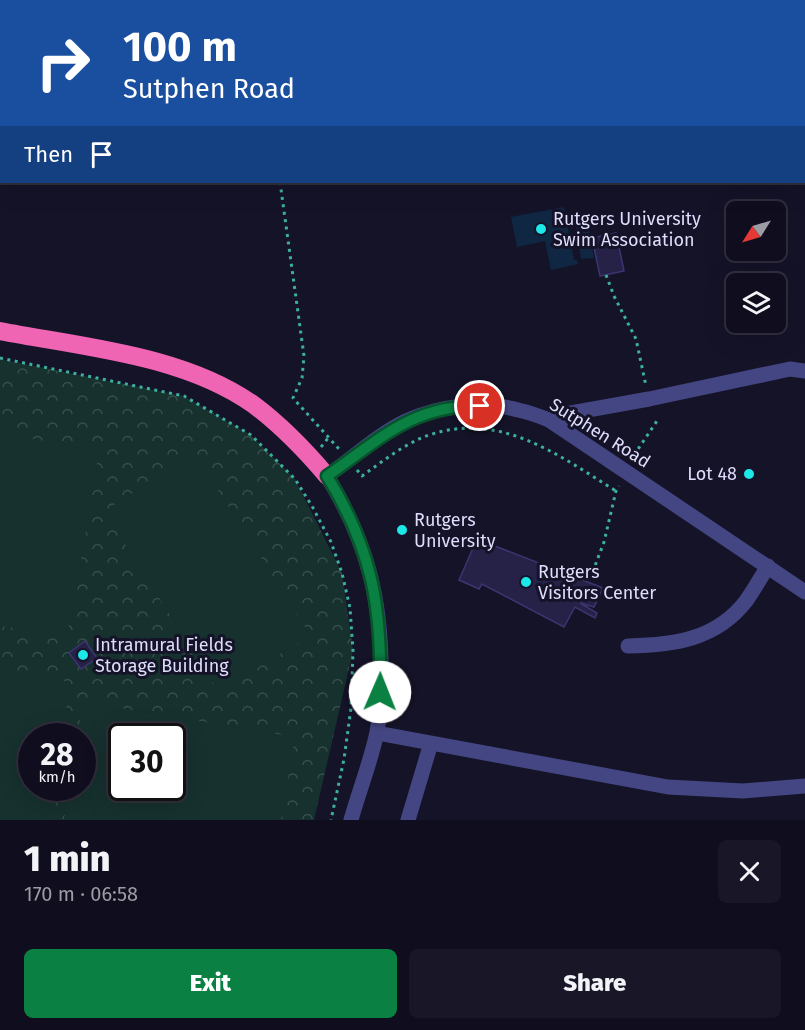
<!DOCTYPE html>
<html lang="en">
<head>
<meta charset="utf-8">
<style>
  body { margin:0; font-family:"Fira Sans",sans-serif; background:#191727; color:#f1f3f6; height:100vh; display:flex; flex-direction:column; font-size:22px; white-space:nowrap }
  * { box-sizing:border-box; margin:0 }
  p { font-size:20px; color:#9c9ca4 }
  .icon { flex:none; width:33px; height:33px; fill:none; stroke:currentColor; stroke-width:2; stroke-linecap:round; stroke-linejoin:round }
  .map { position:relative; height:820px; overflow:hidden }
  .details { display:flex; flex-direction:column; background:#100e1e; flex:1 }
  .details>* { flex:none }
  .hud { position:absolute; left:0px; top:0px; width:806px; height:183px; box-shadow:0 6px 24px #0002,0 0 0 2px #302e3c; background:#1a4fa0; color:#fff; overflow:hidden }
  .needle { width:39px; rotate:233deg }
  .tools { position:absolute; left:726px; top:201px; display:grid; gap:12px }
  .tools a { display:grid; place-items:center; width:60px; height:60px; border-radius:9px; background:#100e1e; box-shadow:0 6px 24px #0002,0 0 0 2px #302e3c; font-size:30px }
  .speed { position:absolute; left:18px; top:723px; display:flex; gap:12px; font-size:30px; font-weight:700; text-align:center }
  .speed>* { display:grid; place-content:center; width:78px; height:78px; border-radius:50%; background:#100e1e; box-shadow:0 6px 24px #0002,0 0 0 2px #302e3c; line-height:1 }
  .speed small { font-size:15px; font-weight:400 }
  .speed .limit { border:3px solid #111; border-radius:9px; background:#fff; color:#111 }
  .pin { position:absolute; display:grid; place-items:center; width:51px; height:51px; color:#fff; margin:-26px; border:3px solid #fff; border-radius:50%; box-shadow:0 2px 6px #0007 }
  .me { position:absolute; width:66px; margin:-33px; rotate:1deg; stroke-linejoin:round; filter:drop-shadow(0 0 4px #0008) }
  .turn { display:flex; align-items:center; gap:21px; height:126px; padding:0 24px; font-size:27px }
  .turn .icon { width:78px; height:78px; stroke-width:2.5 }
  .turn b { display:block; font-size:42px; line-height:51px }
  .then { display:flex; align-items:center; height:57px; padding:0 24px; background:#0003; gap:12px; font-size:22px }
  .round { display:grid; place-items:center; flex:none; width:63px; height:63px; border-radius:9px; background:#191727 }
  .headline { display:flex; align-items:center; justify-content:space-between; height:102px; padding:0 24px }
  h1 { font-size:36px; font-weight:800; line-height:45px }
  .action { display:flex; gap:12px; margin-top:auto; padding:12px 24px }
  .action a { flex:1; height:69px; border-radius:9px; background:#0b8043; color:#fff; font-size:24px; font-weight:800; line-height:69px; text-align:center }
  .action a+a { background:#191727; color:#f1f3f6 }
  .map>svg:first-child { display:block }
  .park { fill:url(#park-crowns); fill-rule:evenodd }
  .garden { fill:#16312e; fill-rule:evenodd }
  .water { fill:#102744 }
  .building { fill:#252147; stroke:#3b3571; stroke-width:1.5 }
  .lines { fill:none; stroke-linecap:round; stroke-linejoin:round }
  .path { stroke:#3cb09f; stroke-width:3; stroke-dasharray:3 4.5; stroke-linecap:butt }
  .minor { stroke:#434682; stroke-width:15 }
  .highway { stroke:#f064b4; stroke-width:18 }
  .route-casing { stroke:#07532c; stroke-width:15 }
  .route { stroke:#0b8043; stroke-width:10 }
  .poi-dot { fill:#1ce7e9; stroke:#151328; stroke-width:2 }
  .labels { text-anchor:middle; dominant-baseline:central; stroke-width:6; stroke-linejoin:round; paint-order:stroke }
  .poi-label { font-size:18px; fill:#deddfc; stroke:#151328; text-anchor:start }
  .street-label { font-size:18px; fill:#deddfc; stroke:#151328 }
</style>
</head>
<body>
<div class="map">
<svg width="805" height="820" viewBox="0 0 805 820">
  <defs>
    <pattern id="park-crowns" width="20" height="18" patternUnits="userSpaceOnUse" patternTransform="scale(1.5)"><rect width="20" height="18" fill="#16312e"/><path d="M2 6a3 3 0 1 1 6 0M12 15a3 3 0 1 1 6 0" fill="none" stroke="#374e4d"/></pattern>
  </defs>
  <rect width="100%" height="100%" fill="#151328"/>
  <path class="park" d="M 0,359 L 184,396 L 251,435 L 295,479 L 342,573 L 353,651 L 314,820 L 0,820 ZM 32,736 L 82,736 L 82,788 L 32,788 ZM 122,736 L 172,736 L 172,788 L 122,788 Z"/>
  <path class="garden" d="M 0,433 L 99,451 L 71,621 L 65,633 L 51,633 L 0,626 Z
    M 195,454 L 310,635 L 219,692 L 104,511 Z
    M 0,670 L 71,682 L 61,736 L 32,736 L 32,788 L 52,788 L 47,820 L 0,820 Z
    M 83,702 L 295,737 L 281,820 L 64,820 L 69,788 L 82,788 L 82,736 L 78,736 ZM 122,736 L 172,736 L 172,788 L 122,788 Z"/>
  <path class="water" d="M 564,207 L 574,260 L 577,260 L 578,264 L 551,270 L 545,241 L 517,247 L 511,217 Z
    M 588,225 L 594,258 L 581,259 L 576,227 Z"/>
  <path class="building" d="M 616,233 L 624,271 L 600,276 L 592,238 Z
    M 477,539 L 603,588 L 594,607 L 580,603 L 597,613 L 595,618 L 575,607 L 564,627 L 482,584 L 479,589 L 459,580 Z
    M 85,641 L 97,658 L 81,669 L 69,653 Z"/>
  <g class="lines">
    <path class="path" d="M 448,2 L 462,0
      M 592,2 L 594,0
      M 280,182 L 304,356 L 302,378 L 293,398 L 339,449
      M 606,275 L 614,296 L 636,339 L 646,386
      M 0,358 L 184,396 L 251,435 L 295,479 L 312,506 L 331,542 L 342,573 L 350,608 L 353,651 L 351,708 L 344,759 L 331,820
      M 321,447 L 329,437
      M 634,455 L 657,421
      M 357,470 L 362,476 C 383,461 404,444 429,435 C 501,411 558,455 616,491
      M 590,579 L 604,542 L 616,491 L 619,486"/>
    <path class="minor" d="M 549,420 L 571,413 L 649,399 L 790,369 L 805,371
      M 628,646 C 673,645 716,640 746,601 C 754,590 761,577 768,566
      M 377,733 L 668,787 L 743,791 L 805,786
      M 351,820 C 359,791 371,761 377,732 C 380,714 380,695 381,677 C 382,599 367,542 327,476 C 353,458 377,435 406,421 C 438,406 483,400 518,410 C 528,412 539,416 549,420 L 805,592
      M 408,820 L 431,743"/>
    <path class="highway" d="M 0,331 C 83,347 184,355 254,405 C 282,426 305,450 327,476"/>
  </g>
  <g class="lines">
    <defs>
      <path id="route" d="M 380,692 C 382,607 372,549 327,476 C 379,440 412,405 480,406"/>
    </defs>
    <use href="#route" class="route-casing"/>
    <use href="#route" class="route"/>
  </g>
  <g class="poi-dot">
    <circle cx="541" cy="229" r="6"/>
    <circle cx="749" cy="474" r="6"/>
    <circle cx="402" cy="530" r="6"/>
    <circle cx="526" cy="582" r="6"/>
    <circle cx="83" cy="655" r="6"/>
  </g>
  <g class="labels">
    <g class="poi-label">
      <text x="553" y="219">Rutgers University<tspan x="553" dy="21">Swim Association</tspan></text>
      <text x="737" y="474" text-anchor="end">Lot 48</text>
      <text x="414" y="520">Rutgers<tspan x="414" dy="21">University</tspan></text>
      <text x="538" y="572">Rutgers<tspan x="538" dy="21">Visitors Center</tspan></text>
      <text x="95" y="645">Intramural Fields<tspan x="95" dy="21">Storage Building</tspan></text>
    </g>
    <g class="street-label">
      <text transform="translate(600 433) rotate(32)">Sutphen Road</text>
    </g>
  </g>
</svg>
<div class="tools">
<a><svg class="needle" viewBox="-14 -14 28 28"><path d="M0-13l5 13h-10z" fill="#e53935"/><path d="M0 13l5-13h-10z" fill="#9c9ca4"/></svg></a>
<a><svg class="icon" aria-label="layers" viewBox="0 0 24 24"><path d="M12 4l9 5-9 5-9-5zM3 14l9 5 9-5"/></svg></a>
</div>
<div class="speed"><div>28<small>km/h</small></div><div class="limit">30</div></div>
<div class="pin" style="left:480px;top:406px;background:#d93025"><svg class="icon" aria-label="arrive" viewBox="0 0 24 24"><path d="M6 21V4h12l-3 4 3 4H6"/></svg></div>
<svg class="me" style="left:380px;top:692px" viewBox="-20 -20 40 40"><circle r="19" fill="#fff"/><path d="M0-13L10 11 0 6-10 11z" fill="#0b8043"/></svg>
<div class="hud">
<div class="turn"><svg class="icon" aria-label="right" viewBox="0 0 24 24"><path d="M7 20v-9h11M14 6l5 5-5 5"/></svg><div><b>100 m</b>Sutphen Road</div></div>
<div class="then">Then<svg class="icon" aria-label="arrive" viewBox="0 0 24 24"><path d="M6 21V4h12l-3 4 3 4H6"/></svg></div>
</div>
</div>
<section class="details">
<div class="headline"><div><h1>1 min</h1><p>170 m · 06:58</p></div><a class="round"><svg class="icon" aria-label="close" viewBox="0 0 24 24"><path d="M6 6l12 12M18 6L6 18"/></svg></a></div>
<div class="action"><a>Exit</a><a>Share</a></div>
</section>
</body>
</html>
